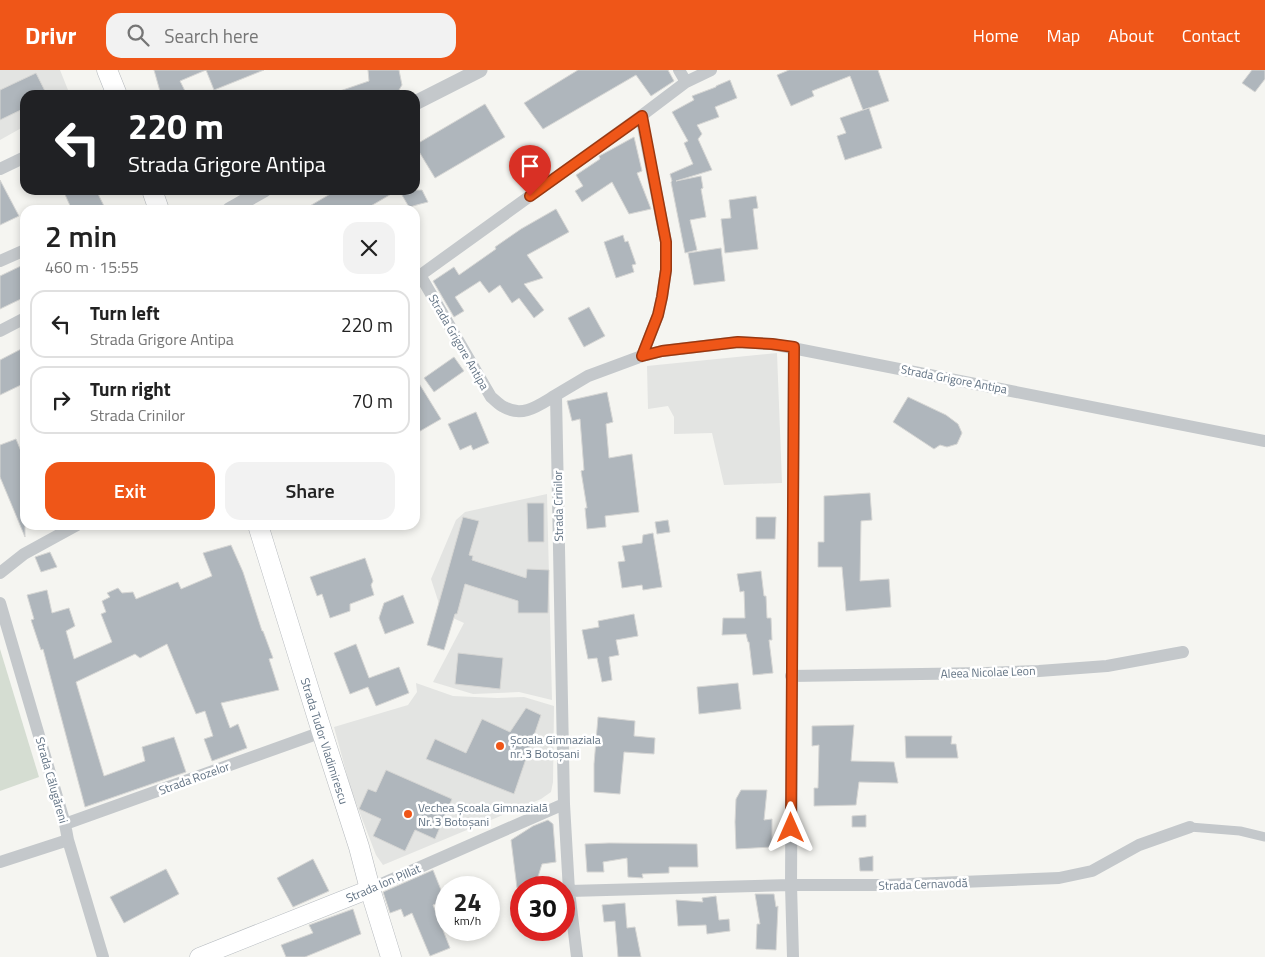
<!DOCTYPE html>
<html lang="en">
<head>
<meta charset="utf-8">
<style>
  body { margin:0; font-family:"Titillium Web",sans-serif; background:#f2f2f2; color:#222; height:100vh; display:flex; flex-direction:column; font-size:19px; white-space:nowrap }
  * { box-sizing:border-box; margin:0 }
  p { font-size:16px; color:#767676 }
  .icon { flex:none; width:28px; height:28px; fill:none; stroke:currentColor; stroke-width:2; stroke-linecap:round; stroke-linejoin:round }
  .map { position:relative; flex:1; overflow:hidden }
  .drawer { position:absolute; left:20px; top:135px; width:400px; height:325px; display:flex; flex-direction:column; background:#fff; border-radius:15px; box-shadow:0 2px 8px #0003 }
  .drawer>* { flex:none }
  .hud { position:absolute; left:20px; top:20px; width:400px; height:105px; border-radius:15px; box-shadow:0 2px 8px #0003; background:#202124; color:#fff; overflow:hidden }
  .speed { position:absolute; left:435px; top:806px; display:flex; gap:10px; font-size:25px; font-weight:700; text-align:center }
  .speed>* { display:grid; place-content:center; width:65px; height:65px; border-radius:50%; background:#fff; box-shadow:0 2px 8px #0003; line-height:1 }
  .speed small { font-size:12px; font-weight:400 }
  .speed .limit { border:8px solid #d22; background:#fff; color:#111 }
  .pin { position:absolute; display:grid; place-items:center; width:42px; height:42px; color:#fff; margin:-51px -21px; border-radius:50% 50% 50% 0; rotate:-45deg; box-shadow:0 0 5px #0007 }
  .pin .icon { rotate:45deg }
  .me { position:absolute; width:55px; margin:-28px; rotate:0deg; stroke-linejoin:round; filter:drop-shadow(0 0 4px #0008) }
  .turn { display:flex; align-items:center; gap:18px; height:105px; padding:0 25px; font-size:22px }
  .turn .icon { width:65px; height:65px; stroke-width:2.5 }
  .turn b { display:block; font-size:35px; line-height:42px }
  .round { display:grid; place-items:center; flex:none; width:52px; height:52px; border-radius:15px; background:#f2f2f2 }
  .head { display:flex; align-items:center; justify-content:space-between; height:85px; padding:0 25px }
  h1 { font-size:30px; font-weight:600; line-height:38px }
  .button { display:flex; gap:10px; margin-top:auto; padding:10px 25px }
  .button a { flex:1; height:58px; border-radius:15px; background:#ef5618; color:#fff; font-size:20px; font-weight:600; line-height:58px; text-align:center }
  .button a+a { background:#f2f2f2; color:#222 }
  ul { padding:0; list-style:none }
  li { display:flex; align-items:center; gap:15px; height:68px; margin:0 10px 8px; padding:0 15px; border:2px solid #e0e0e0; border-radius:15px }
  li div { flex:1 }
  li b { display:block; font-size:19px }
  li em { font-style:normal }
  header { display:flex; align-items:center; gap:30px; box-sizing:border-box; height:70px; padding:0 25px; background:#ef5618; color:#fff }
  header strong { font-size:24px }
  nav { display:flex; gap:28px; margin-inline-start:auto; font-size:18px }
  .search { width:350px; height:45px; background:#f2f2f2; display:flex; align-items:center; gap:12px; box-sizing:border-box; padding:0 18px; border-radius:15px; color:#767676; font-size:19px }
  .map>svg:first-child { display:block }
  .built { fill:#e3e4e2 }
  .green { fill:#d5ddd2 }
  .building { fill:#afb6bc; stroke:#d6d6d4 }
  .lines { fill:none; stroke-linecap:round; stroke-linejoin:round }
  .secondary-casing { stroke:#b6bbc0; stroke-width:19 }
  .primary-casing { stroke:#b5b9bd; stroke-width:21 }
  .pedestrian { stroke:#c4c8cb; stroke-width:9 }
  .minor { stroke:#c4c8cb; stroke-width:12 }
  .tertiary { stroke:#c4c8cb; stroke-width:15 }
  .secondary { stroke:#fff; stroke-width:18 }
  .primary { stroke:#fff; stroke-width:20 }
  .route-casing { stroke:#9b3810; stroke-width:12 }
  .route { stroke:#ef5618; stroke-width:9 }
  .poi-dot { fill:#ef5618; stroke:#fff; stroke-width:2 }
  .labels { text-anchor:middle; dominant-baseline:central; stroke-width:5; stroke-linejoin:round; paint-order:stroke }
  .street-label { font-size:12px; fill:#627384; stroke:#fff }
  .poi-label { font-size:12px; fill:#627384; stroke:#fff; text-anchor:start }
</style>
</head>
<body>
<header>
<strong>Drivr</strong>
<div class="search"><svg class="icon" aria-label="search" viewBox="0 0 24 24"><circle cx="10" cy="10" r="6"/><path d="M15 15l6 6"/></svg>Search here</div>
<nav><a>Home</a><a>Map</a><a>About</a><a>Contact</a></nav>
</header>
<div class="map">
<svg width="1265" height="887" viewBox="0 0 1265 887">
  <rect width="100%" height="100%" fill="#f5f5f1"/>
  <path class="built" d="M 0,0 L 60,0 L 70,25 L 25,25 L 25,56 L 0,70 Z
    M 777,283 L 782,413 L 724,415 L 712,363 L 674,364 L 674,347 L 668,336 L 648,339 L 647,296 Z
    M 547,424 L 552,630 L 519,622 L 473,624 L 433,612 L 464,553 L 442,543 L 431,509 L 456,450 L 465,442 Z
    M 416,613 L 453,626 L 497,628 L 524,627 L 554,636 L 553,712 L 551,722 L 541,729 L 383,795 L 376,785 L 351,720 L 334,657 L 408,635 L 417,622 Z"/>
  <path class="green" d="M 0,579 L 39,707 L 0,721 Z"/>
  <path class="building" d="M 154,0 L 206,0 L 180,11 L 187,25 L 161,25 Z
    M 206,0 L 264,0 L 214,20 Z
    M 368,0 L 399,0 L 402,15 L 396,25 L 334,25 L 334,23 L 369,11 Z
    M 578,0 L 668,0 L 674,11 L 651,26 L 636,5 L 543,59 L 524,33 Z
    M 789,0 L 878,0 L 889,31 L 863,40 L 850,6 L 812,21 L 814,26 L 791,36 L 777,5 Z
    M 1252,0 L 1265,0 L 1265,9 L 1255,22 L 1242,13 Z
    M 36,3 L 47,25 L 25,25 L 25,38 L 0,50 L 0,20 Z
    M 730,10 L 737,28 L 715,37 L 719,47 L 697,55 L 702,64 L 698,69 L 712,100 L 676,111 L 701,106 L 703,118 L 701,119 L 706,147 L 690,150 L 697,180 L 685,183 L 671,112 L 672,111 L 670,104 L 693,94 L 684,73 L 688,71 L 672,42 L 694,30 L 692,26 L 716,17 L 716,16 Z
    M 485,34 L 505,67 L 435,108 L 415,75 Z
    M 869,38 L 882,78 L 845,90 L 837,66 L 846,63 L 840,48 Z
    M 634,67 L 642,101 L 637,103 L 651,139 L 629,144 L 612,112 L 582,132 L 575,121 L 583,116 L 576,105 L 600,89 L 599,86 L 603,84 Z
    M 0,110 L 19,146 L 0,155 Z
    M 63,120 L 96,120 L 106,140 L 72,140 Z
    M 337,120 L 398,120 L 364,140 L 303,140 Z
    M 399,120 L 422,120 L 428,132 L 409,137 Z
    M 756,126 L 758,138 L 753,139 L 758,179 L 725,183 L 721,149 L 731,148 L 729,130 Z
    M 556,139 L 569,162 L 527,185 L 543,208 L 524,214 L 544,240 L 534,248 L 519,228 L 512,233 L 500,215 L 489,223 L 480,211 L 455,227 L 464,241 L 454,247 L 433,211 L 454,197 L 459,205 L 496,179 L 495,177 L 521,159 Z
    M 623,165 L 625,172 L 628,171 L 636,194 L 632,195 L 634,202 L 616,208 L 604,172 Z
    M 721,178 L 725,211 L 694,215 L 688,183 Z
    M 25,194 L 25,227 L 0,239 L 0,206 Z
    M 589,237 L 605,266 L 584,277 L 568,248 Z
    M 25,277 L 25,313 L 0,325 L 0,290 Z
    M 454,287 L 464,301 L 434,322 L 424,308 Z
    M 415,307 L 441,349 L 415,364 Z
    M 607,322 L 613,352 L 606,354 L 609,388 L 632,384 L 639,442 L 605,446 L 606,457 L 587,459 L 585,438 L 587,438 L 581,401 L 584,400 L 580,349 L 572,351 L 567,331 Z
    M 908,327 L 946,345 L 958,354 L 962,363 L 957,374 L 947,377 L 940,375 L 934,379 L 893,352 Z
    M 476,342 L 489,373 L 473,380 L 471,375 L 460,380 L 448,354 Z
    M 16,369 L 25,391 L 25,467 L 0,407 L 0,375 Z
    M 870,423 L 872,450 L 861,451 L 860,511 L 889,509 L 891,537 L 846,541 L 842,497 L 818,497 L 818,472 L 824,472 L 824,426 Z
    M 527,433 L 544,433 L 544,472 L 528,472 Z
    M 463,447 L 479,451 L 469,485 L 473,486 L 472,490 L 526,508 L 527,499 L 549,500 L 548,543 L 518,543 L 518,531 L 465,514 L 457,544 L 455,544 L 444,580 L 427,575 Z
    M 756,447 L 776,447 L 775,469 L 756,469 Z
    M 668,450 L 670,462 L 657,464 L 655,452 Z
    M 653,463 L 662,517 L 643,520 L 642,515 L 622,518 L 618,492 L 625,491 L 622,476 L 642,473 L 643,465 Z
    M 231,475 L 243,502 L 262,561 L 263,561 L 273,588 L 269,589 L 279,620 L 221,633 L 230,658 L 238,654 L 247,678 L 212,691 L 204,669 L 213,666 L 205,641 L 196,644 L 167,574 L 140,588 L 135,584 L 76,612 L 104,706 L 145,691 L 142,677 L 174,667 L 186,702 L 85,737 L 43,579 L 41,580 L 31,550 L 34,549 L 27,525 L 47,520 L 52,543 L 69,538 L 75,556 L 66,561 L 74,589 L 112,572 L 101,544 L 106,542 L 102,531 L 110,527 L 107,523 L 118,518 L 122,523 L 133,522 L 136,529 L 178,512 L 181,519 L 212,506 L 203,483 Z
    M 50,482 L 57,497 L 41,502 L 35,487 Z
    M 365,488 L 373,511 L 371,515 L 374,525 L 350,534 L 350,541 L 330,548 L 322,524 L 317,526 L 310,507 Z
    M 761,501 L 764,526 L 766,526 L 767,548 L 771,548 L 772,570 L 769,570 L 773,603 L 753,605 L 749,572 L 748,572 L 746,564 L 722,565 L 723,548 L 745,548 L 744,521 L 740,522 L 737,504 Z
    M 403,525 L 414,553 L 385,564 L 379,548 L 384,533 Z
    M 634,544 L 638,566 L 616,570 L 619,585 L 609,587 L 612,610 L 602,612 L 597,588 L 588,589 L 582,560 L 599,557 L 598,551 Z
    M 356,574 L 369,608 L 399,597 L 409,623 L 376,636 L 368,617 L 350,624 L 334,583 Z
    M 458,583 L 503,588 L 500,619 L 455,614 Z
    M 738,613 L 741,639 L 699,644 L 697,617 Z
    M 526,638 L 541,645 L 514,724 L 426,689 L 435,669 L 466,683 L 482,649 L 510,662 Z
    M 598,647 L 635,651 L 634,666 L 655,668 L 654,684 L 624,682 L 620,724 L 594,722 L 594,694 Z
    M 854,655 L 851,691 L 894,692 L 898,713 L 859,712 L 856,735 L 814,736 L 814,718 L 818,718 L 819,675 L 812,676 L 812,656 Z
    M 905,666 L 952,666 L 951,674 L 956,674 L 958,688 L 906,688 Z
    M 386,700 L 452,729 L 435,769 L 415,760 L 405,781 L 373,766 L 381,749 L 359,739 L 368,719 L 376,722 Z
    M 741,720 L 767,720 L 764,750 L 772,749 L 772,777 L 736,779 L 735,752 L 736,729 Z
    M 866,745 L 866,757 L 852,757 L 852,746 Z
    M 548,750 L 553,754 L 556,792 L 542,794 L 535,816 L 517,818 L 511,770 L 533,756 Z
    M 609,773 L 697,774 L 698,797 L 669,797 L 669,803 L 642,804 L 643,808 L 628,807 L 627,788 L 603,792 L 604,802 L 587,802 L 585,774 Z
    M 873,786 L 873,801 L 860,801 L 859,788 Z
    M 313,789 L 329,821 L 293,837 L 277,808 Z
    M 166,799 L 179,824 L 124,853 L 110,827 Z
    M 433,800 L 445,830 L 433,835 L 450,878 L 430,886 L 412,843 L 404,847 L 401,839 L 390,843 L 383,822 Z
    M 755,824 L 774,824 L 776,837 L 778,836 L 776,880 L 756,879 L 757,854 L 760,854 Z
    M 716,826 L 719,850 L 729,849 L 730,861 L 707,864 L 706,855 L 678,856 L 676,830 L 703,832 L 702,828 Z
    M 625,833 L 627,858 L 635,857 L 641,887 L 618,887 L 615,851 L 604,852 L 602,835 Z
    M 353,839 L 361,864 L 305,887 L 286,887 L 281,875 L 313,863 L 309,855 Z"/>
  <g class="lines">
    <defs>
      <path id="secondary" d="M 199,887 L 370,819"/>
      <g id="primary">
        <path d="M 107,0 L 117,25"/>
        <path d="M 152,120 L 159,140"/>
        <path id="s1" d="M 258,455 L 322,662 L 359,777 L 370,819 L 391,887"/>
      </g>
    </defs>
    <use href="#secondary" class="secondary-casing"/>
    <use href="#primary" class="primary-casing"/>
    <path class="pedestrian" d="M 1190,757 L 1240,761 L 1265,767"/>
    <path class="minor" d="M 679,0 L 686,12
      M 0,99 L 25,87
      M 0,191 L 25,180
      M 420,205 L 491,327 C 495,330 499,335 504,337 C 523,348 539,335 556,325
      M 415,209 L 641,46 L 686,12 L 711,0
      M 0,261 L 25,248
      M 642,286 L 662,281 L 738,272 L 772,274 L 1265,371
      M 0,503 L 24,484 L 77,455
      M 0,533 L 65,754 L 68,770 L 103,887
      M 791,606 L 986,603 L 1039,601 L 1107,596 L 1183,582
      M 65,754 L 322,662
      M 0,792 L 68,770
      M 370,819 L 564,734
      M 569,821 L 791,815 L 885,815 L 1059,808 L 1092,801 L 1139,775 L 1190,757
      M 577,887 L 569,821 L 564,734 L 556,325 L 588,306 L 642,286 L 658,245 L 662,227 L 666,200 L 666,172 L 641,46
      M 793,887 L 791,815 L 794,277"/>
    <path class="tertiary" d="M 415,33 L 480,0
      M 229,140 L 264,120"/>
    <use href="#secondary" class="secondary"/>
    <use href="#primary" class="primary"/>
  </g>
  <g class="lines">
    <defs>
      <path id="route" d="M 530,126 L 642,46 L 666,172 L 666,200 L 662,227 L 658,245 L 642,286 L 662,281 L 738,272 L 772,274 L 794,277 L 791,758"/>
    </defs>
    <use href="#route" class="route-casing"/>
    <use href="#route" class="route"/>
  </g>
  <g class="poi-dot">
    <circle cx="500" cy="676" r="5"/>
    <circle cx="408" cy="744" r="5"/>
  </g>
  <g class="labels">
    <g class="street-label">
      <text transform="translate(459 272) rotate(60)">Strada Grigore Antipa</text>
      <text transform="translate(954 309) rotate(11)">Strada Grigore Antipa</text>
      <text transform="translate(558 436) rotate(-91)">Strada Crinilor</text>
      <text transform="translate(988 602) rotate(-2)">Aleea Nicolae Leon</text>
      <text stroke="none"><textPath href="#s1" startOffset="226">Strada Tudor Vladimirescu</textPath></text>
      <text transform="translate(194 708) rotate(-20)">Strada Rozelor</text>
      <text transform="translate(52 710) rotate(74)">Strada Călugăreni</text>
      <text transform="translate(383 813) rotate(-23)">Strada Ion Pillat</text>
      <text transform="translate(923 814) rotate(-2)">Strada Cernavodă</text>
    </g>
    <g class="poi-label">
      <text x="510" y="669">Școala Gimnaziala<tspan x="510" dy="14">nr. 3 Botoșani</tspan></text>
      <text x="418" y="737">Vechea Școala Gimnazială<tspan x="418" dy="14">Nr. 3 Botoșani</tspan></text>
    </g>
  </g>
</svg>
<div class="speed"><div>24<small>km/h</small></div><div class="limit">30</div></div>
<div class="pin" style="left:530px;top:126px;background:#d93025"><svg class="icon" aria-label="arrive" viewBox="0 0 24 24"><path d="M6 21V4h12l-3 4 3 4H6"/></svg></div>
<svg class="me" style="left:791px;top:758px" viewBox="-20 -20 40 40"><path d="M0-17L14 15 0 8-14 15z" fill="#ef5618" stroke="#fff" stroke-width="4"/></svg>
<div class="hud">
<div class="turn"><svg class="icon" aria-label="left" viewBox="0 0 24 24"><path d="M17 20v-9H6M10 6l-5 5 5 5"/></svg><div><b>220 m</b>Strada Grigore Antipa</div></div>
</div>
<section class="drawer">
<div class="head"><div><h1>2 min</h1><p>460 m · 15:55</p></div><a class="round"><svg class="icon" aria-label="close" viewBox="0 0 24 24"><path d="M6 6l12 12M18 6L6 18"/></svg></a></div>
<ul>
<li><svg class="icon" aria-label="left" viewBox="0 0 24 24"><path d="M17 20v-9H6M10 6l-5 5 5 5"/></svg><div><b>Turn left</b><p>Strada Grigore Antipa</p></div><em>220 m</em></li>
<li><svg class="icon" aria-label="right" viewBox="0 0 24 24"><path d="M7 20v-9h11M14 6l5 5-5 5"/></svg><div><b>Turn right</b><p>Strada Crinilor</p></div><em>70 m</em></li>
</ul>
<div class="button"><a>Exit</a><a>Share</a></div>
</section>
</div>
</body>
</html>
